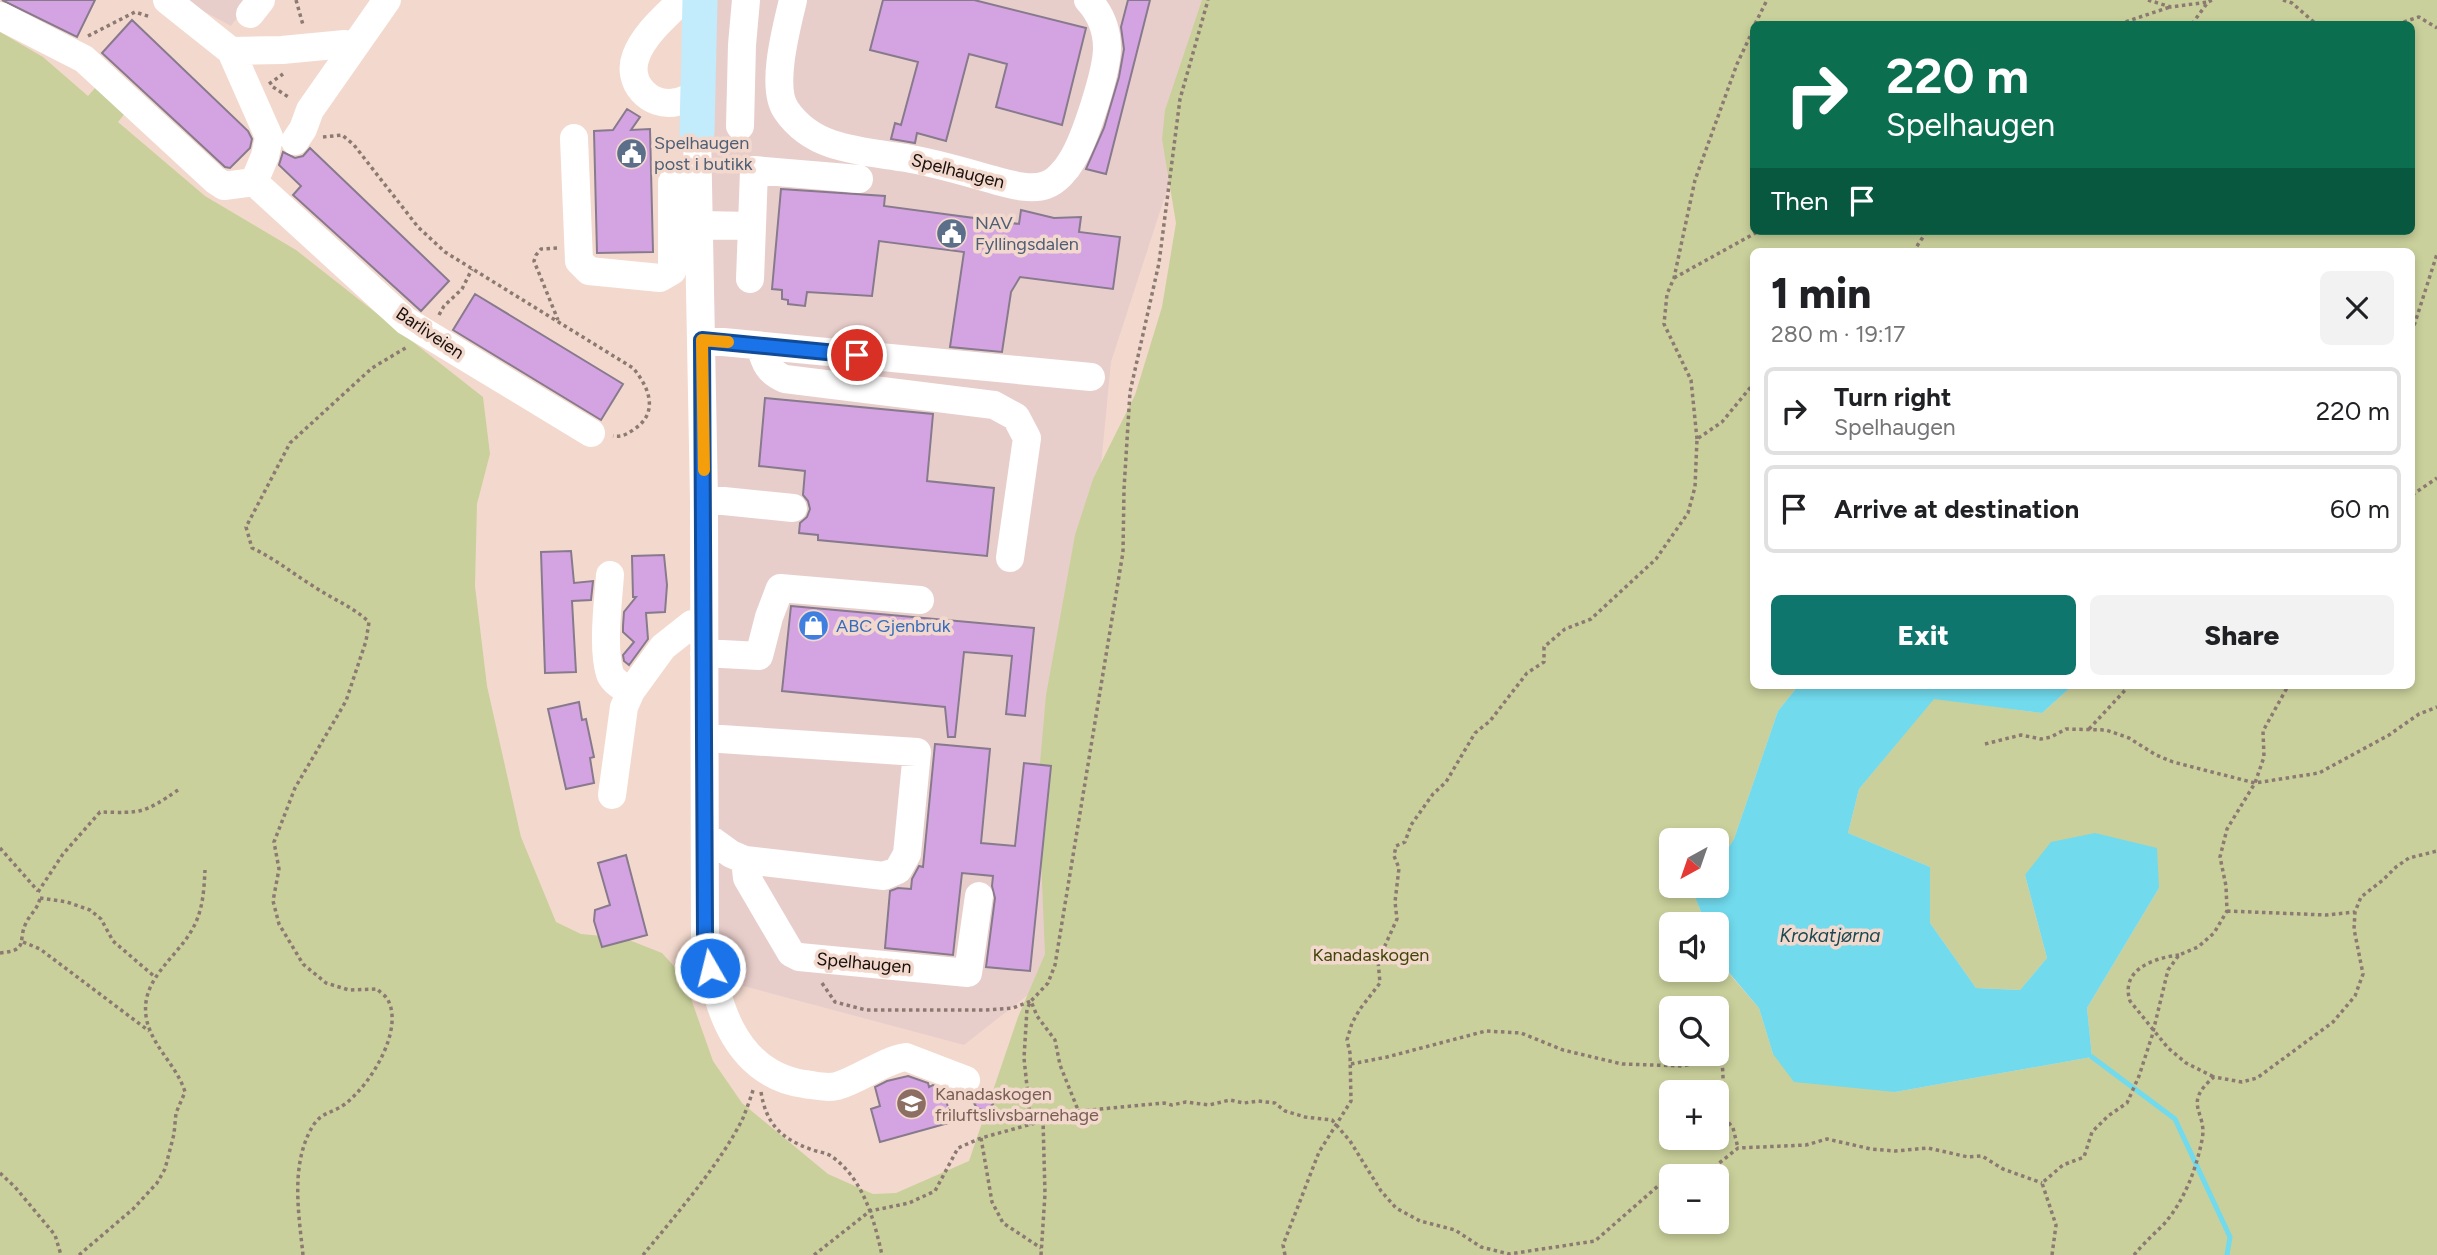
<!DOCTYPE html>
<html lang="en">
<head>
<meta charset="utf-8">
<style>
  body { margin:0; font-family:Figtree,sans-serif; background:#f2f2f2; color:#202124; height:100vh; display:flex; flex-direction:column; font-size:26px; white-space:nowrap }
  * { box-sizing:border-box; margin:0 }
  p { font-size:23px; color:#757577 }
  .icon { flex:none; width:38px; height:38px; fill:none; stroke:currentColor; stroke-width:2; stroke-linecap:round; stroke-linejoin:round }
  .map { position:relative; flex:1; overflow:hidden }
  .panel { position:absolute; left:1750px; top:248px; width:665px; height:441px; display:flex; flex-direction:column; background:#fff; border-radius:10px; box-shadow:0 4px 10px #0003 }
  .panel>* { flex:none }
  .hud { position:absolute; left:1750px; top:21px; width:665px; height:214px; border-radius:10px; box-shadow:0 4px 10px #0003; background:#0b6e4f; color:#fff; overflow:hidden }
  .needle { width:46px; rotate:220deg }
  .tools { position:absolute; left:1659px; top:828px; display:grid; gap:14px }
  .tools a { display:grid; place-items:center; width:70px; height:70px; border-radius:10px; background:#fff; box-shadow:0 4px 10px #0003; font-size:35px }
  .pin { position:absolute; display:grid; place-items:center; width:60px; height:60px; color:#fff; margin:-30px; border:4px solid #fff; border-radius:50%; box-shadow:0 2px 7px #0007 }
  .me { position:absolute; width:77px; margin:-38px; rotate:352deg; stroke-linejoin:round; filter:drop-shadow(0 0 5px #0008) }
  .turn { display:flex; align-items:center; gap:24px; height:147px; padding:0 21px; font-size:32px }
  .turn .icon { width:91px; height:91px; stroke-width:2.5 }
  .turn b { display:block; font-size:49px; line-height:60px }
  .then { display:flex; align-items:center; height:66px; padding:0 21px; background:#0003; gap:14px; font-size:26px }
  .round { display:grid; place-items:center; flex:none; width:74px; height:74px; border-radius:10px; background:#f2f2f2 }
  .overview { display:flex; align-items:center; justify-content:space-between; height:119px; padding:0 21px }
  h1 { font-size:42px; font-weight:800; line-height:52px }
  .cta { display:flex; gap:14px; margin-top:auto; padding:14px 21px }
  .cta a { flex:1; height:80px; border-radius:10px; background:#0f766e; color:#fff; font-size:28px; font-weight:800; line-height:80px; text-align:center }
  .cta a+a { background:#f2f2f2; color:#202124 }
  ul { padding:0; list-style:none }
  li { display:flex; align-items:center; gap:21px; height:88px; margin:0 14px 10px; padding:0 7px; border:4px solid #e0e0e0; border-radius:10px }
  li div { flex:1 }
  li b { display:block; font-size:26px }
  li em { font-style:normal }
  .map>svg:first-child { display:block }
  .industrial { fill:#e8cecb }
  .green { fill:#cad09b; fill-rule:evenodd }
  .water { fill:#71daed }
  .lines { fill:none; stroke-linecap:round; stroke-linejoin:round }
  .stream { stroke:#71daed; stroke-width:5 }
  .building { fill:#d4a4e2; stroke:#887a8d; stroke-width:2 }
  .path { stroke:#8c7a72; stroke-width:3.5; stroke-dasharray:3.5 3.5; stroke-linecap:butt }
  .minor { stroke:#fff; stroke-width:28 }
  .major { stroke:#c2ebfb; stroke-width:35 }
  .route-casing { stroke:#114b97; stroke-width:18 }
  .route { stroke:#1a73e8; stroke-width:12 }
  .slow { stroke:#f59e0b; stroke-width:12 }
  .labels { text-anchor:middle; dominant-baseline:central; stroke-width:7; stroke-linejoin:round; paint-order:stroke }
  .service-label { font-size:18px; fill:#4e5e75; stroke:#f3d9cd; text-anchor:start }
  .street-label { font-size:18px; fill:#19100c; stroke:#f3d9cd }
  .shop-label { font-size:18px; fill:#366cbe; stroke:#f3d9cd; text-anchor:start }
  .park-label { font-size:18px; fill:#414508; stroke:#f3d9cd }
  .education-label { font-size:18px; fill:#785e54; stroke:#f3d9cd; text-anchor:start }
  .water-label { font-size:19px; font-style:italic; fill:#194850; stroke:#f3d9cd }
</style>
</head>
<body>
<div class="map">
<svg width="2437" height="1255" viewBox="0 0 2437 1255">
  <rect width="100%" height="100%" fill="#f3d9cd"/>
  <path class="industrial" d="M 183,0 L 250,0 L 231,26 Z
    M 715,0 L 1229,0 L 1111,362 L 1052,976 L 964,1045 L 717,979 L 707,197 Z"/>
  <path class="green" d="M 1202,0 L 2437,0 L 2437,1255 L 0,1255 L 0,32 L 43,57 L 88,96 L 96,87 L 126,112 L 118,122 L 205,196 L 296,250 L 483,397 L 490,454 L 477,504 L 475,586 L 487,686 L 521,837 L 556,922 L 581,934 L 624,938 L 662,953 L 683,976 L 713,1061 L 742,1103 L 828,1174 L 873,1194 L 896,1193 L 969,1161 L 1018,1017 L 1045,954 L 1038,786 L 1046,695 L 1075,535 L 1093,479 L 1135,395 L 1162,307 L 1176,223 L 1162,139 L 1165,110 ZM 1754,24 L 2412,24 L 2412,231 L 1754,231 ZM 1754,252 L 2412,252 L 2412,686 L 2072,686 L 2042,713 L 1934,698 L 1859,789 L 1848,833 L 1930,867 L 1930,923 L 1976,988 L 2020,990 L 2047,958 L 2025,875 L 2159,888 L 2087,1008 L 2092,1057 L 1895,1092 L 1773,1054 L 1759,1008 L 1725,969 L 1717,948 L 1717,970 L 1671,970 L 1671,924 L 1706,924 L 1695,897 L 1703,886 L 1671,886 L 1671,840 L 1717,840 L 1717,865 L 1734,839 L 1778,711 L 1798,686 L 1754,686 ZM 1671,1008 L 1717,1008 L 1717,1054 L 1671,1054 ZM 1671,1092 L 1717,1092 L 1717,1138 L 1671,1138 ZM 1671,1176 L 1717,1176 L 1717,1222 L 1671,1222 Z"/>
  <path class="water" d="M 1798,686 L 2072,686 L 2042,713 L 1934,699 L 1859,789 L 1848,833 L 1930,867 L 1930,923 L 1976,988 L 2020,990 L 2047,958 L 2025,875 L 2051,842 L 2095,833 L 2157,848 L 2159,888 L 2087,1008 L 2092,1057 L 1895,1092 L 1794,1082 L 1773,1054 L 1759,1008 L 1725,968 L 1717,948 L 1717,924 L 1706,924 L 1695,897 L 1703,886 L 1717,886 L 1717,865 L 1734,839 L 1778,711 Z"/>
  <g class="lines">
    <path class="stream" d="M 2092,1057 L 2175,1119 L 2230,1237 L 2227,1255"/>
  </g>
  <path class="building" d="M 2,0 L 95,0 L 77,37 Z
    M 883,0 L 974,0 L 1086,28 L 1062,125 L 996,107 L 1007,64 L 969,54 L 946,141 L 917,133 L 915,143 L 891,139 L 895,123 L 901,125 L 918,62 L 870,50 Z
    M 1128,0 L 1150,0 L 1106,174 L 1086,169 L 1104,128 L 1119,77 L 1124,49 L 1121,27 Z
    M 132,20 L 248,131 L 252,139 L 250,148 L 230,168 L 225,167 L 102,53 Z
    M 627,109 L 640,117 L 631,130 L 650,129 L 653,252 L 597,253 L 594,131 L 613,130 Z
    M 310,148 L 449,281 L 421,311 L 293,195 L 301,186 L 279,165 L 283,152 L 295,158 L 303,156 Z
    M 781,189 L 885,196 L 884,206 L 1019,224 L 1021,210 L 1054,218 L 1081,217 L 1079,232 L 1120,237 L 1113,289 L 1020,277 L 1011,292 L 1002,352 L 950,347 L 964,252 L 879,241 L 872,296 L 807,292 L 805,306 L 788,304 L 788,300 L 782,299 L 782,290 L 772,289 Z
    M 475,294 L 623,384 L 601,420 L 453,330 Z
    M 765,398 L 933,414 L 927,481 L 994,488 L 987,556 L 818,540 L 818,535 L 799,533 L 800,523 L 807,517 L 810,509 L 808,501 L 803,495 L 805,471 L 759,466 Z
    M 571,551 L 574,583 L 593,581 L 591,600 L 572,601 L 576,672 L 545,673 L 541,552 Z
    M 664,555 L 667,585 L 665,612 L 646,613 L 648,639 L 629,665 L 624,661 L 623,655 L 634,642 L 623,632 L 623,626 L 624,612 L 636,597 L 633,597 L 632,556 Z
    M 791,606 L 1034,628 L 1025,716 L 1006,714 L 1012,656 L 964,652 L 955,737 L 948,737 L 945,707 L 782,691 Z
    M 579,702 L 582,720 L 586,719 L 594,757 L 590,758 L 594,783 L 566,789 L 548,709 Z
    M 935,744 L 990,749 L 981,843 L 1015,846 L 1024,763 L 1051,766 L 1030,971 L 986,967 L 995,898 L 992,886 L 993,876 L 962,873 L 953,955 L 885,948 L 890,891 L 898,888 L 911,889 L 912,879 L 919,866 L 923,867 Z
    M 626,855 L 647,935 L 602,947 L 594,921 L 595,910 L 610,905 L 598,863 Z
    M 908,1076 L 928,1083 L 929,1087 L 933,1085 L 943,1089 L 952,1122 L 880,1142 L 871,1109 L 880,1106 L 875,1087 L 887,1081 Z
    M 979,1091 L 988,1091 L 993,1097 L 993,1104 L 987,1110 L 978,1109 L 971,1099 Z"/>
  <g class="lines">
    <path class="path" d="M 296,0 L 303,25
      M 2148,0 L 2171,7 L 2208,2
      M 2283,0 L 2292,3 L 2316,24
      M 1755,24 L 1767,0
      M 2119,24 L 2170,7
      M 2192,24 L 2208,2 L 2212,0
      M 2397,24 L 2419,17 L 2437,28
      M 88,36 L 135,12 L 151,17
      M 269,84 L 283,74
      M 273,87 L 290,98
      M 323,137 L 342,135 L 354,145 L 418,227 L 445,252 L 633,368 C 649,387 660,413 633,430 C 626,435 621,437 613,436
      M 557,248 L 541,249 L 536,255 L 534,261 L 558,320
      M 1913,252 L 1927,231
      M 1674,278 L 1759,231
      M 439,315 L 444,306 L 462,289 L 472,269
      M 2412,332 L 2437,254
      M 1697,439 L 1691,380 L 1664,324 L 1667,294 L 1674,278 L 1695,180 L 1737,64 L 1754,28
      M 2412,495 L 2437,478
      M 2089,729 L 2129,686
      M 1985,744 L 2021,735 L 2041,739 L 2051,737 L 2066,729 L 2106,730 L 2129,738 L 2156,755 L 2173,762 L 2255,783 L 2319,773 L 2389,735 L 2419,714 L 2437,707
      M 0,848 L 38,891
      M 38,892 L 63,854 L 100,812 C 141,813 143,814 178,790
      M 40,898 L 67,902 L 90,910 L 101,919 L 113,941 L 155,977
      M 2227,911 L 2326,915 L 2355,912
      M 23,942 L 40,949 L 149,1031
      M 0,953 C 30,950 17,941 26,923 C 30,914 38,909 40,898
      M 2179,955 C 2153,958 2120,970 2130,1001 L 2168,1048 L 2186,1063 L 2214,1077
      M 822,983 L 835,1002 L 866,1010 L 986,1010 L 1013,1008 L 1031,1001 L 1037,1016 L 1055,1040 L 1060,1065 L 1078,1110
      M 1351,1064 L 1387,1057 L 1486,1031 L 1521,1033 L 1563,1050 L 1622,1064 L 1683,1066 L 1722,1057 L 1725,1118 L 1733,1128 L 1738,1148
      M 761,1092 C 766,1123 780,1138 810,1149 C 817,1152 825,1152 831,1156 C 863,1178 874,1219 882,1255
      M 1031,1125 L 1024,1058 L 1027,1009 L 1031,1001 L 1048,983 L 1055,965 L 1123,552 L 1124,489 L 1130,392 L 1159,263 L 1180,99 L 1208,0
      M 981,1138 L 992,1202 L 1003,1223 L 1041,1248
      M 0,1173 L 15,1187 L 55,1235 L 61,1255
      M 1703,1176 L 1738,1148 L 1806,1145 L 1827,1139 L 1871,1149 L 1895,1151 L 1928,1148 L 1968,1157 L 1982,1156 L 2003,1169 L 2042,1183
      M 79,1255 L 133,1209 L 157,1183 L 165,1169 L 174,1134 L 176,1113 L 185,1092 C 177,1065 150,1045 146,1016 C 141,978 177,958 193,928 C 203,910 204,890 205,870
      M 303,1255 C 299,1216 291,1170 309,1133 C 319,1111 330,1115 345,1104 C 370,1085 404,1031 388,1000 C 386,996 380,992 377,989 L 349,990 L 326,983 L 303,964 L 279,924 L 273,901 L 279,869 L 274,842 L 295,788 L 346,701 L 366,641 L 369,622 C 352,606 332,599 313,586 C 292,573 274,558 252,548 L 246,527 L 290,443 L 372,368 L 407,347
      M 643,1255 C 675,1216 721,1163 743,1118 C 747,1108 751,1097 754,1087
      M 814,1255 L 870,1211 L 909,1203 L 935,1191 L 958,1148 L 981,1138 L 1079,1111 L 1164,1103 L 1172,1105 L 1186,1102 L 1209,1105 L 1230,1100 L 1244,1103 L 1258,1101 L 1275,1103 L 1285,1111 L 1305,1117 L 1332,1120 L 1350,1141 L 1381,1191 L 1396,1208 L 1420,1221 L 1455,1230 L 1481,1247 L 1509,1254 L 1595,1241 L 1658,1186 L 1671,1187
      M 1041,1255 L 1045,1194 L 1043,1120
      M 1285,1255 L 1283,1245 L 1319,1152 L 1351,1101 L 1350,1053 L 1347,1040 L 1352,1023 L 1360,1009 L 1380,983 L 1378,961 L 1397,919 L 1395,902 L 1399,868 L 1394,856 L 1396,846 L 1405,842 L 1411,825 L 1433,794 L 1446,782 L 1475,733 L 1490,721 L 1527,673 L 1544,662 L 1544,647 L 1565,629 L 1591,619 L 1656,559 L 1688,513 L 1695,487 L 1697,439 L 1722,422 L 1754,383
      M 2052,1255 L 2056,1225 L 2042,1183 L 2063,1165 L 2084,1157 L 2092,1132 L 2108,1116 L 2127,1103 L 2139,1076 L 2152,1036 L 2168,970 L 2179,955 L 2198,947 L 2214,933 L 2227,911 L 2226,886 L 2220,857 L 2227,829 L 2255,783 L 2264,757 L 2263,731 L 2288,686
      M 2134,1255 C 2143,1244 2154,1234 2164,1224 C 2184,1201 2196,1170 2202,1140 C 2208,1111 2181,1105 2214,1077 L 2242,1082 L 2257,1078 L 2333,1022 L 2355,996 L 2363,974 L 2354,929 L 2355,912 L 2361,897 L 2383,880 L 2396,867 L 2409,858 L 2437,851"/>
    <path class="minor" d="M 167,0 L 231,51 L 282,50 L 345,44 L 353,46
      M 682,0 C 666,16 644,34 636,56 C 626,82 649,108 677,102 C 684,101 691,97 697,93
      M 793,0 C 787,26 770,87 786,110 C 797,126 814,138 832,144 C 856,152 882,154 906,158 C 936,163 965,172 994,180 C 1009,184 1031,191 1046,185 C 1056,182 1067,169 1072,160 C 1085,139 1107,72 1107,48 C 1107,29 1101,14 1088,0
      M 250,14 L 261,0
      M 0,16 L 84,59 L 215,180 L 224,186 L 254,182
      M 231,51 L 269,137 L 265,156 L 254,182
      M 740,126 L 742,45 L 746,0
      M 697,132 L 704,499 L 705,935 C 714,997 731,1073 804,1084 C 814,1085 826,1089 837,1086 C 861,1079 882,1061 906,1057 L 966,1080
      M 574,138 L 579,261 L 589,271 L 660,278 L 672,271 L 672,182 L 698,181
      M 295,141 L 303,129 L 310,110 L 387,0
      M 254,182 L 406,321 L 591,433
      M 700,225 L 752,226 L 754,170 L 859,179
      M 750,279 L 752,226
      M 702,340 L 1091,377
      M 760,346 C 765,363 768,372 785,379 L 994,405 L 1016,417 L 1027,438 L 1010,558
      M 704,499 L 793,508
      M 610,575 C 608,603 602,648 610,674 C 614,683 623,687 631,691
      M 704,653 L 759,656 L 769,617 L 780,588 L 920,600
      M 706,738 L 917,752 L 907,854 L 898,870 L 884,876 L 745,860
      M 612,795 L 624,707 L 631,691 L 663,647 L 692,624 L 703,623
      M 706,836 L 731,854 L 745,860 L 747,878 L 791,953 L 799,957 L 968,973 L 979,896"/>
    <path class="major" d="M 697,132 L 700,0"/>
  </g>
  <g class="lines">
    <defs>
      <path id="route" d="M 710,968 L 705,934 L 702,340 L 857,355"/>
    </defs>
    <use href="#route" class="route-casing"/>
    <use href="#route" class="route"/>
    <path class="slow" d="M 704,470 L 702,340 L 728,342"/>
  </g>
  <defs>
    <symbol id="civic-disc" viewBox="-11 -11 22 22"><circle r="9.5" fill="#5c6f8a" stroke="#f3d9cd"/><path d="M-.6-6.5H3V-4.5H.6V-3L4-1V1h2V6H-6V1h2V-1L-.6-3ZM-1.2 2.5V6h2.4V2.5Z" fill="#fff"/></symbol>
    <symbol id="shop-disc" viewBox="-11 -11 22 22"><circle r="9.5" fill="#3f7fe0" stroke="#f3d9cd"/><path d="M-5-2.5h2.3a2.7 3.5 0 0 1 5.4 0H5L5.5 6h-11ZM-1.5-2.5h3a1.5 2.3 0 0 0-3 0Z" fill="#fff"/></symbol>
    <symbol id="school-disc" viewBox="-11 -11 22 22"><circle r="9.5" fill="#8d6e63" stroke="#f3d9cd"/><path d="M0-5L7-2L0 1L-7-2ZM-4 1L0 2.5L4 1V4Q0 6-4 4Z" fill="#fff"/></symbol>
  </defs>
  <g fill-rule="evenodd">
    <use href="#civic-disc" x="614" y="136" width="35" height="35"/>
    <use href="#civic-disc" x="934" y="216" width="35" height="35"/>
    <use href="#shop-disc" x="796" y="608" width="35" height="35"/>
    <use href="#school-disc" x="894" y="1086" width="35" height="35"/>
  </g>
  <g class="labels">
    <g class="service-label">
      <text x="654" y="143">Spelhaugen<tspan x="654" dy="21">post i butikk</tspan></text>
      <text x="975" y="223">NAV<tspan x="975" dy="21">Fyllingsdalen</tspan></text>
    </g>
    <g class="street-label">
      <text transform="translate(958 171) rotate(14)">Spelhaugen</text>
      <text transform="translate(430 333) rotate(34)">Barliveien</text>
      <text transform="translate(864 963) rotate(5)">Spelhaugen</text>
    </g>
    <g class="shop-label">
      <text x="836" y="626">ABC Gjenbruk</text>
    </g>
    <g class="park-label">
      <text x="1371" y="955">Kanadaskogen</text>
    </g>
    <g class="education-label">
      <text x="935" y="1094">Kanadaskogen<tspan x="935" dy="21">friluftslivsbarnehage</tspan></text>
    </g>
    <g class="water-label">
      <text x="1830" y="935">Krokatjørna</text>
    </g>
  </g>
</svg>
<div class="tools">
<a><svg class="needle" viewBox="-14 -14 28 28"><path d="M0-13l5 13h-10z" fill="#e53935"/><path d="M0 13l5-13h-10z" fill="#757577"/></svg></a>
<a><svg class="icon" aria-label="sound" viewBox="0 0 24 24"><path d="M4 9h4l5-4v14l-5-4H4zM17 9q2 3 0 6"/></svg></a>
<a><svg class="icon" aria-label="search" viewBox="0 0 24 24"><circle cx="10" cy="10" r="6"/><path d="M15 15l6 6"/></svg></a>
<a>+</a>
<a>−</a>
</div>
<div class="pin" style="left:857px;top:355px;background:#d93025"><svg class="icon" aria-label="arrive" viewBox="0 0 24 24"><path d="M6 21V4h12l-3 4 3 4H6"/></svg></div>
<svg class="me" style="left:710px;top:968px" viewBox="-20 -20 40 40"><circle r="17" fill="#1a73e8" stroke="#fff" stroke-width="3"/><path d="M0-11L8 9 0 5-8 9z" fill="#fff"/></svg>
<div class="hud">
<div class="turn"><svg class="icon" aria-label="right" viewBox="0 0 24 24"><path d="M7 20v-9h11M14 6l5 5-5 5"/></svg><div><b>220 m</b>Spelhaugen</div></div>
<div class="then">Then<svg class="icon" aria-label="arrive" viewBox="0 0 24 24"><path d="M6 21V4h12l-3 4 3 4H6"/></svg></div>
</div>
<section class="panel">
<div class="overview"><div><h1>1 min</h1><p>280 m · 19:17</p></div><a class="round"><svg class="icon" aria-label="close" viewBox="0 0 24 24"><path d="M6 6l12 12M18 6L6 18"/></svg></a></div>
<ul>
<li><svg class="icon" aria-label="right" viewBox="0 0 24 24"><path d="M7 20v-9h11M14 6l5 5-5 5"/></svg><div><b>Turn right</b><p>Spelhaugen</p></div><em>220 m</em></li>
<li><svg class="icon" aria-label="arrive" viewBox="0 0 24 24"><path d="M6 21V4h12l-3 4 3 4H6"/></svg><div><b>Arrive at destination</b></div><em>60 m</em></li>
</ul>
<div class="cta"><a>Exit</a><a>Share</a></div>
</section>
</div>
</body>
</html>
